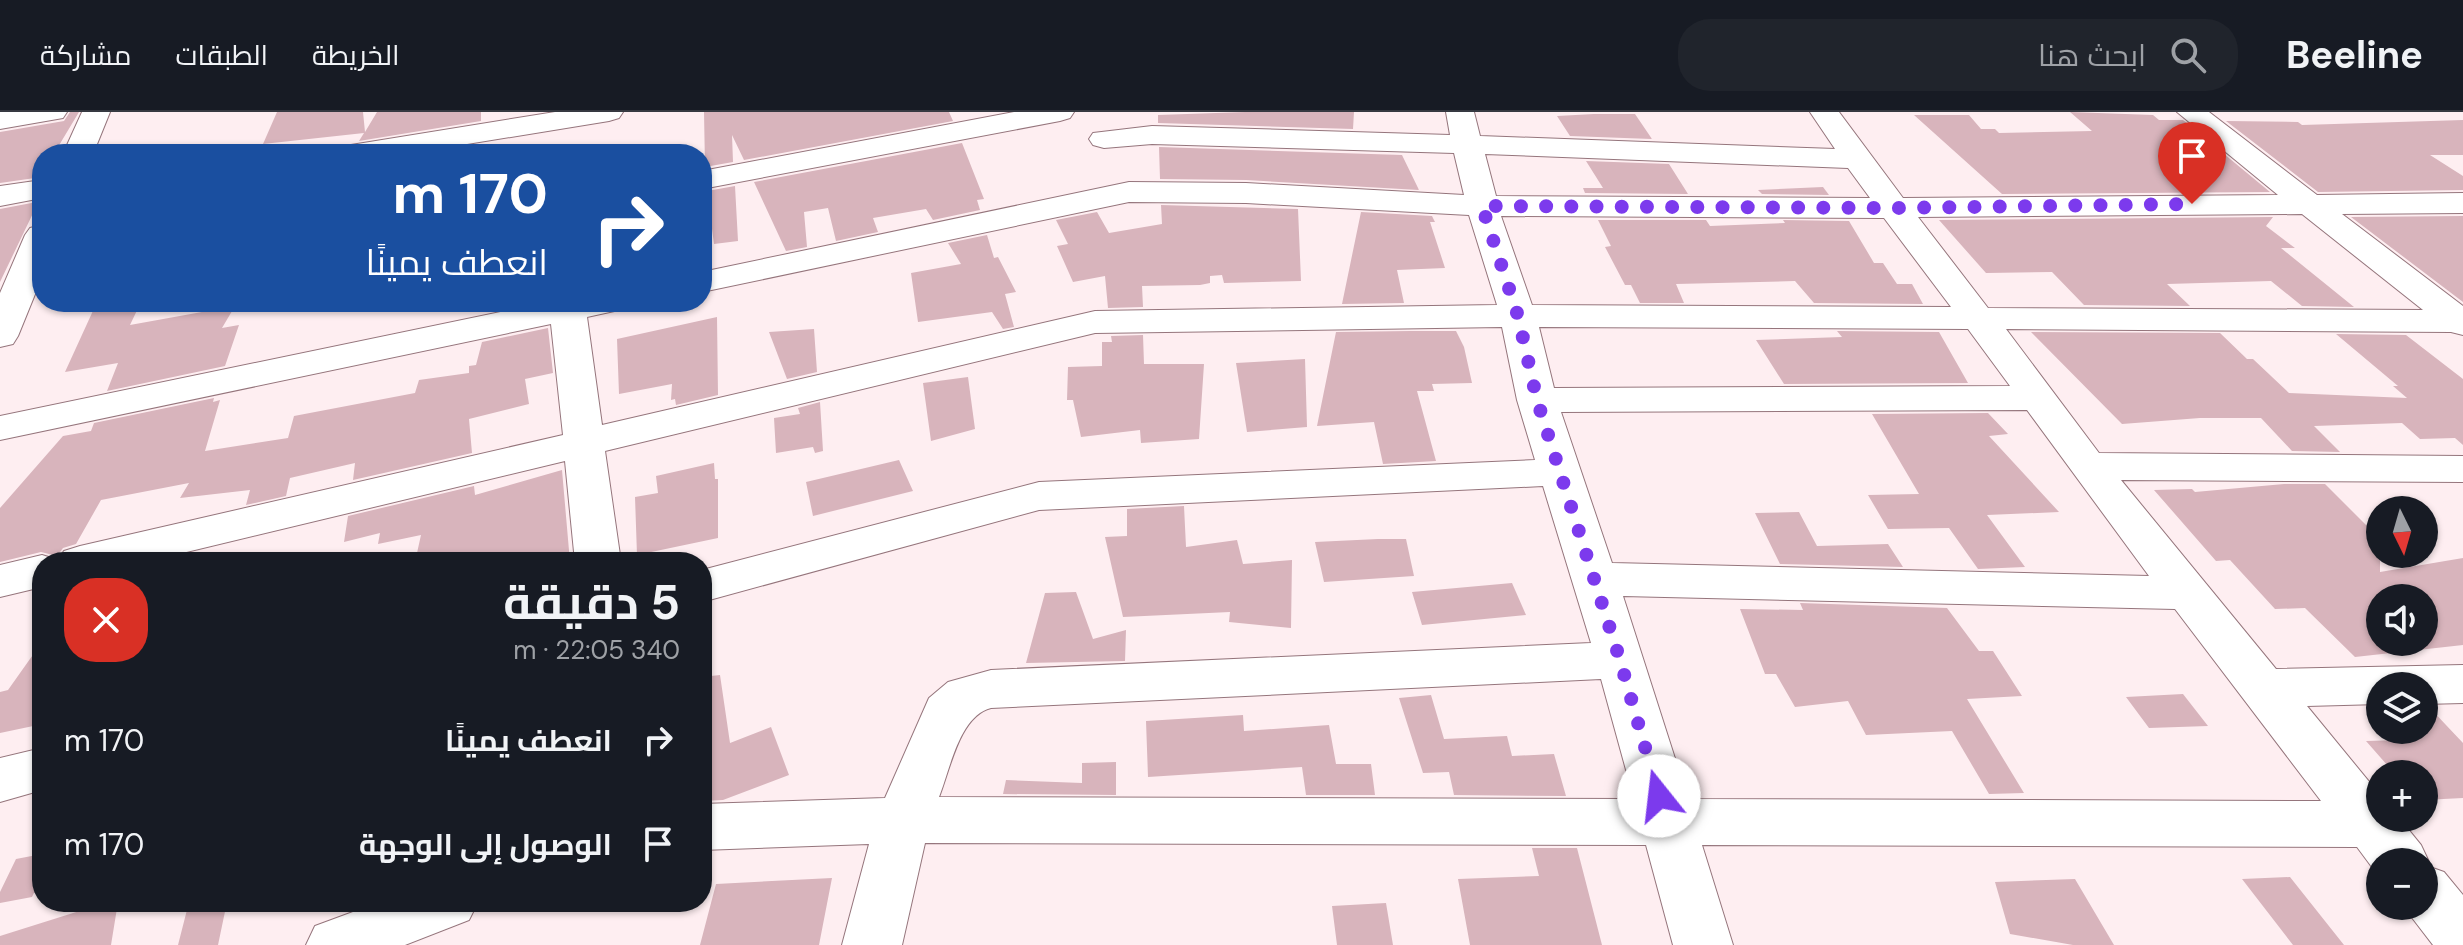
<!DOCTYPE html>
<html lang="ar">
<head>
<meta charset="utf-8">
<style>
  body { margin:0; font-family:"DM Sans",Cairo,sans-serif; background:#20242c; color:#f1f3f6; direction:rtl; height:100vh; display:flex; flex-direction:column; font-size:30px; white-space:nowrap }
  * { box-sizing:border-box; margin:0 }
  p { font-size:26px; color:#9ea1a6 }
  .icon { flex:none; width:44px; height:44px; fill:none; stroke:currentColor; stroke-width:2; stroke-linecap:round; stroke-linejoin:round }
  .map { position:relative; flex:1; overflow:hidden; direction:ltr }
  .sheet { position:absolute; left:32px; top:440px; width:680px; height:360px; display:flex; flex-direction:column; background:#171b24; border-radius:32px; box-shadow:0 2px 6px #0004; direction:rtl }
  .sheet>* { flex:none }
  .guide { position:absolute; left:32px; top:32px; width:680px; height:168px; border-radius:32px; box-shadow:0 2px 6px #0004; direction:rtl; background:#1a4fa0; color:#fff; overflow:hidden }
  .needle { width:52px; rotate:175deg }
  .controls { position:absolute; left:2366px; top:384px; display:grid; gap:16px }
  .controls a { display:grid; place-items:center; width:72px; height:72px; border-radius:50%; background:#171b24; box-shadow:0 2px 6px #0004; font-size:40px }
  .pin { position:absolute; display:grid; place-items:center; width:68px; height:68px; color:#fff; margin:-82px -34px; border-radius:50% 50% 50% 0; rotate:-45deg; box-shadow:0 0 8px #0007 }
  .pin .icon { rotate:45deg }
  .me { position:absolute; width:88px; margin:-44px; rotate:344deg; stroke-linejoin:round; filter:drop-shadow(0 0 6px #0008) }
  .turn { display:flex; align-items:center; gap:28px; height:168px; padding:0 32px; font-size:36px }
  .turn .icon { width:104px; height:104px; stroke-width:2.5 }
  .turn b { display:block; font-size:56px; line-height:68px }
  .round { display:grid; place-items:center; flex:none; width:84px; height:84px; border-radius:32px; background:#20242c }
  .head { display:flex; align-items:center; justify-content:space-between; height:136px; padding:0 32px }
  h1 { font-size:48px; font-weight:700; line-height:60px }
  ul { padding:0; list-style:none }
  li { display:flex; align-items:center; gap:24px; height:104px; padding:0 32px }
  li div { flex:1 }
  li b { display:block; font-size:30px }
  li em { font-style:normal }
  header { display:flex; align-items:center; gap:48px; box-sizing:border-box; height:112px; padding:0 40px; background:#171b24; border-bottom:2px solid #363941 }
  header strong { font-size:38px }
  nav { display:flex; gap:44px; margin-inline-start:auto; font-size:28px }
  .search { width:560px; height:72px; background:#20242c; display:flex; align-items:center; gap:20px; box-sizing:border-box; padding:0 28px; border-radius:32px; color:#9ea1a6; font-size:30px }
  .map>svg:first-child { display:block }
  .building { fill:#d8b4bc; fill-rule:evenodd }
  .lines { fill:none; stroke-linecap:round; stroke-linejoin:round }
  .minor-casing { stroke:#95757c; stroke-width:2 }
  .minor { fill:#fff; fill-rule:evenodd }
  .route { stroke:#7c3aed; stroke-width:14; stroke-dasharray:0 25.2 }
</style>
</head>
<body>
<header>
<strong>Beeline</strong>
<div class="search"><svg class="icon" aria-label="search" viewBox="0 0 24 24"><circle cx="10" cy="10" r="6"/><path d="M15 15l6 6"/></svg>ابحث هنا</div>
<nav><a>الخريطة</a><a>الطبقات</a><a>مشاركة</a></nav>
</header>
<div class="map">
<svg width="2463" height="833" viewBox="0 0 2463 833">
  <rect width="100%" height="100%" fill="#feeef1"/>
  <path class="building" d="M 70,0 L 79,0 L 55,40 L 42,42 L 42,65 L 0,71 L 0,20 L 64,9 Z
    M 277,0 L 363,0 L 365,20 L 377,0 L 481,0 L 481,9 L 359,29 L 364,21 L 263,32 Z
    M 704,0 L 949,0 L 953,9 L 744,48 L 732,23 L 733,50 L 705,55 Z
    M 1245,0 L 1354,0 L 1353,17 L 1158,11 L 1158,3 Z
    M 2070,0 L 2153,3 L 2159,8 L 2183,8 L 2270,80 L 2002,82 L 1914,3 L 1969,3 L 1981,17 L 1995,17 L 1999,21 L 2092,19 Z
    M 1594,2 L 1635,2 L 1652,27 L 1570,24 L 1557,4 Z
    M 2463,8 L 2463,43 L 2430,43 L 2463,64 L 2463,78 L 2318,80 L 2226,9 L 2298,10 L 2302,13 Z
    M 962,31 L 984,87 L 977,88 L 980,98 L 933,108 L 926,97 L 873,106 L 878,120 L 836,129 L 828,96 L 804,100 L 807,135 L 786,139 L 754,70 Z
    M 1159,35 L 1402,43 L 1419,78 L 1246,68 L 1160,67 Z
    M 1586,49 L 1669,52 L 1688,82 L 1585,81 L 1583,76 L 1603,76 Z
    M 735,74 L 738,129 L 714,132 L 707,79 Z
    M 1823,75 L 1829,83 L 1762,82 L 1758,78 Z
    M 42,89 L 42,94 L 36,95 L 0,170 L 0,97 Z
    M 1161,93 L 1298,97 L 1301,169 L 1224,171 L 1222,163 L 1210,164 L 1210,171 L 1200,173 L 1142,174 L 1143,195 L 1108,196 L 1105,164 L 1073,170 L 1057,134 L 1068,132 L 1056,108 L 1097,100 L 1109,121 L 1162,112 Z
    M 1361,100 L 1432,104 L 1435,110 L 1430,110 L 1445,156 L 1397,158 L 1404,191 L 1342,192 Z
    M 2463,104 L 2463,190 L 2351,105 Z
    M 2273,105 L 2266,114 L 2295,136 L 2281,136 L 2354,195 L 2302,194 L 2271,169 L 2167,172 L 2190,194 L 2084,193 L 2052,160 L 1986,161 L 1939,108 Z
    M 1598,108 L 1706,108 L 1710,114 L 1785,111 L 1783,108 L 1849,109 L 1874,151 L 1883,151 L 1897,172 L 1912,172 L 1923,192 L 1814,191 L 1795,169 L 1676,172 L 1684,191 L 1640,191 L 1631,173 L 1625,173 L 1605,135 L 1611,134 Z
    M 987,123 L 994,146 L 998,145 L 1016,180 L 1005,182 L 1014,215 L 1003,217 L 992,200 L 918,210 L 911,161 L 961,152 L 948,131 Z
    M 97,190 L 141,190 L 130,213 L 235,194 L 222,216 L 239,213 L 225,254 L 107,279 L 118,251 L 65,260 Z
    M 717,205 L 718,283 L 676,293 L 675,287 L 671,288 L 672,272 L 619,282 L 617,227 Z
    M 548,216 L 553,261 L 525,267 L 529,292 L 469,307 L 472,341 L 353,368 L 355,351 L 290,366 L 286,384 L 246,393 L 250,378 L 180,386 L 189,371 L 101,388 L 76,432 L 63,436 L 57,444 L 41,440 L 0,450 L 0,396 L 63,324 L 91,319 L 94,311 L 214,286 L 213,290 L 220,288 L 205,339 L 288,326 L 294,304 L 415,281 L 419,268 L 469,261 L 469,254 L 476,253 L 482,230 Z
    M 814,217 L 817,260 L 787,267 L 769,220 Z
    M 1410,219 L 1456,219 L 1464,235 L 1472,271 L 1432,272 L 1434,279 L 1417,279 L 1436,349 L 1383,352 L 1374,310 L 1317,314 L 1336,220 Z
    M 1837,219 L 1939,220 L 1968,271 L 1784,272 L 1756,228 L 1842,225 Z
    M 2031,220 L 2220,221 L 2247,247 L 2253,247 L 2289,281 L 2407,286 L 2393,274 L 2398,274 L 2336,222 L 2406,223 L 2463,267 L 2463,333 L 2455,326 L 2420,327 L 2402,311 L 2314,314 L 2340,340 L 2292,339 L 2261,306 L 2200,306 L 2122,312 Z
    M 1143,223 L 1144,252 L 1204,252 L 1199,327 L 1141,331 L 1140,318 L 1081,325 L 1073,288 L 1067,288 L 1068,255 L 1102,254 L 1102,230 L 1112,230 L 1111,224 Z
    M 1305,247 L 1307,315 L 1247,320 L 1236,251 Z
    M 968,265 L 975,317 L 931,329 L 923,271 Z
    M 820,290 L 823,339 L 815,341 L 813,335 L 776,341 L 774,306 L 800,302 L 798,296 Z
    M 1988,301 L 2008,322 L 1989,324 L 2059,400 L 1987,403 L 2025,455 L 1978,457 L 1949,416 L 1888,417 L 1868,383 L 1919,382 L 1872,302 Z
    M 899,348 L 913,379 L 813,404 L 806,370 Z
    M 714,351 L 715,367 L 718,367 L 718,426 L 637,443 L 635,385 L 658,381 L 656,364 Z
    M 562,358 L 570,450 L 415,450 L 421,423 L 378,432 L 380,421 L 344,430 L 348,404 L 474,374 L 475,383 Z
    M 2284,372 L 2325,372 L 2380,427 L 2380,460 L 2463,446 L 2463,533 L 2355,545 L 2305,496 L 2275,497 L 2230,448 L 2216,449 L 2154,378 L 2192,377 L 2195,380 ZM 2380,486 L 2424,486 L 2424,530 L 2380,530 Z
    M 1184,394 L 1186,435 L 1237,428 L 1243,452 L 1292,448 L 1291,516 L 1229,510 L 1230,500 L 1123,505 L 1105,425 L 1127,424 L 1127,397 Z
    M 1799,400 L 1817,434 L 1888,432 L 1903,455 L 1780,452 L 1755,401 Z
    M 1378,427 L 1406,427 L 1414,464 L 1324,470 L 1315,430 Z
    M 1512,471 L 1526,503 L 1422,513 L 1412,480 Z
    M 1076,480 L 1093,527 L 1126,518 L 1125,549 L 1026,551 L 1045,481 Z
    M 1800,491 L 1947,496 L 1979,539 L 1993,539 L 2022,584 L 1967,587 L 2024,681 L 1989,682 L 1952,619 L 1866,623 L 1848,589 L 1795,595 L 1776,562 L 1765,562 L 1740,497 L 1803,498 Z
    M 42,530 L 42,603 L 38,613 L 0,621 L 0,580 L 8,578 Z
    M 720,563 L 730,631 L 771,615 L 789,663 L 723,688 L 702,689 L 702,565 Z
    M 2183,582 L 2208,614 L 2149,616 L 2126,585 Z
    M 1431,583 L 1444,627 L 1507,624 L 1512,644 L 1554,642 L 1566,684 L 1454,683 L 1449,660 L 1423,661 L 1399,586 Z
    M 2424,595 L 2429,595 L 2463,631 L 2463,686 L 2424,688 L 2424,662 L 2395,662 L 2366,629 L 2403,628 L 2394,618 L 2424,618 Z
    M 1243,603 L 1244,619 L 1329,613 L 1336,652 L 1371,652 L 1375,683 L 1306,683 L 1302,655 L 1148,665 L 1146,609 Z
    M 1116,650 L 1116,683 L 1003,682 L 1006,668 L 1082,671 L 1082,651 Z
    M 1532,736 L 1577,736 L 1602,833 L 1470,833 L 1458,767 L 1539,764 Z
    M 42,742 L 42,764 L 32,785 L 0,791 L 0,780 L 16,747 Z
    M 2290,765 L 2344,833 L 2293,833 L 2242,767 Z
    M 832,766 L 819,833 L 700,833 L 716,772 Z
    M 2075,767 L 2114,833 L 2073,833 L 2010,822 L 1995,770 Z
    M 108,790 L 118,790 L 111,833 L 0,833 L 0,824 Z
    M 189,790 L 227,790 L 218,833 L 178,833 Z
    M 1386,791 L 1393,833 L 1337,833 L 1332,794 Z"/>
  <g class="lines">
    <defs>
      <path id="minor" d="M 0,0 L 67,0 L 63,6 L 0,17 Z
        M 82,0 L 110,0 L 93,42 L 63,42 Z
        M 555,0 L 623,0 L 619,6 L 609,9 L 406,42 L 336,42 L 340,36 L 351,33 Z
        M 1014,0 L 1074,0 L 1070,6 L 1060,9 L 702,77 L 702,59 Z
        M 1446,0 L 1474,0 L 1480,24 L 1835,37 L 1810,0 L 1839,0 L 1903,86 L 2278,83 L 2177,0 L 2209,0 L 2317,83 L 2463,81 L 2463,101 L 2342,102 L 2463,194 L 2463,223 L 2451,220 L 2006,217 L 2099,341 L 2463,344 L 2463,370 L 2121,368 L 2276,557 L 2463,553 L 2463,591 L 2424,592 L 2424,574 L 2380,574 L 2380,592 L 2307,594 L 2380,683 L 2380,706 L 2399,706 L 2421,733 L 2429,750 L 2427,754 L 2444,760 L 2463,783 L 2463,833 L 2433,833 L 2403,794 L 2424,794 L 2424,750 L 2380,750 L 2380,766 L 2357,735 L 1702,733 L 1733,833 L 1673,833 L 1646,733 L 925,731 L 902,833 L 842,833 L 869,732 L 702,738 L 702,692 L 885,686 L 929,586 L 948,570 L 991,558 L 1591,531 L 1543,374 L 1039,398 L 702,490 L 702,458 L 1039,370 L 1535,348 L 1517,288 L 1502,215 L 1095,221 L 605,339 L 621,450 L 575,450 L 565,349 L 145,450 L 42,450 L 42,475 L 0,485 L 0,453 L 42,443 L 58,448 L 64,439 L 80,434 L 563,323 L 551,212 L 0,328 L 0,304 L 549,190 L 624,190 L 619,198 L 587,205 L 602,313 L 1095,199 L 1497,193 L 1469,103 L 1246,91 L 1129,90 L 702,180 L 702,160 L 1129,70 L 1246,71 L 1464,83 L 1454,41 L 1152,32 L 1104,36 L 1093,33 L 1089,27 L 1093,21 L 1152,14 L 1450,23 ZM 1485,42 L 1848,56 L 1870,86 L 1496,84 ZM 2302,102 L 2423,198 L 1988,196 L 1918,105 ZM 1501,104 L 1884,106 L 1951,195 L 1532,193 ZM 1539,215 L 1968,217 L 2010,274 L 1554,276 ZM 2027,298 L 2149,464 L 1612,451 L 1561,300 ZM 1623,484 L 2175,497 L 2321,689 L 1688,687 ZM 1601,567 L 1634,687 L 939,685 C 950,658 959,604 991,596 Z
        M 42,68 L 42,86 L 0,94 L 0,74 Z
        M 42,113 L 42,165 L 18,224 L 13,232 L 0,235 L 0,181 L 25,123 L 30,116 Z
        M 42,636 L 42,678 L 0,690 L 0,646 Z
        M 380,790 L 478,790 L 469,808 L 405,833 L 306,833 L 315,814 Z"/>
    </defs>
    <use href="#minor" class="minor-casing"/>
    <use href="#minor" class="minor"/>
  </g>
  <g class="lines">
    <path class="route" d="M 1659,684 L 1620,548 L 1537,288 L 1518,204 L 1482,94 L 1893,96 L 2192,92"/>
  </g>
</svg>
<div class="controls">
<a><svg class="needle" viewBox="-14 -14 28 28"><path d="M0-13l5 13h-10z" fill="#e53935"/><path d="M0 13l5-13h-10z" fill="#9ea1a6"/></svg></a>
<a><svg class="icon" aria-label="sound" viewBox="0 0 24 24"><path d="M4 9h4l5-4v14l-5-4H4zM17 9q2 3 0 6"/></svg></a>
<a><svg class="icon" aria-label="layers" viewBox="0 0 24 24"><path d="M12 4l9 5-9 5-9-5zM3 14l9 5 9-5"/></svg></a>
<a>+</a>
<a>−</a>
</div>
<div class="pin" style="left:2192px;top:92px;background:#d93025"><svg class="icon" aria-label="arrive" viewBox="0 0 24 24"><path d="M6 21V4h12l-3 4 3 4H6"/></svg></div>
<svg class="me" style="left:1659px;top:684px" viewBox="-20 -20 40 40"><circle r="19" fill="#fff"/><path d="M0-13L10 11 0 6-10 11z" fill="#7c3aed"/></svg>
<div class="guide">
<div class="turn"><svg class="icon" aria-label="right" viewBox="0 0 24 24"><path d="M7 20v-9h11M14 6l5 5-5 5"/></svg><div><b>170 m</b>انعطف يمينًا</div></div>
</div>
<section class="sheet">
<div class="head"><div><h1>5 دقيقة</h1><p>340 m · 22:05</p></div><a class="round" style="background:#d93025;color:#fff"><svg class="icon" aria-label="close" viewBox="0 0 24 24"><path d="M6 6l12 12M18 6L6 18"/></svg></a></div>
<ul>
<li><svg class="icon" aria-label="right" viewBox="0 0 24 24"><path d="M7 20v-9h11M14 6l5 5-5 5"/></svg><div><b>انعطف يمينًا</b></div><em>170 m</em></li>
<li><svg class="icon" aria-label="arrive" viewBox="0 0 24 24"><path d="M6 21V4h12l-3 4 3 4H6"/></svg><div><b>الوصول إلى الوجهة</b></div><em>170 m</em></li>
</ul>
</section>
</div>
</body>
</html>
